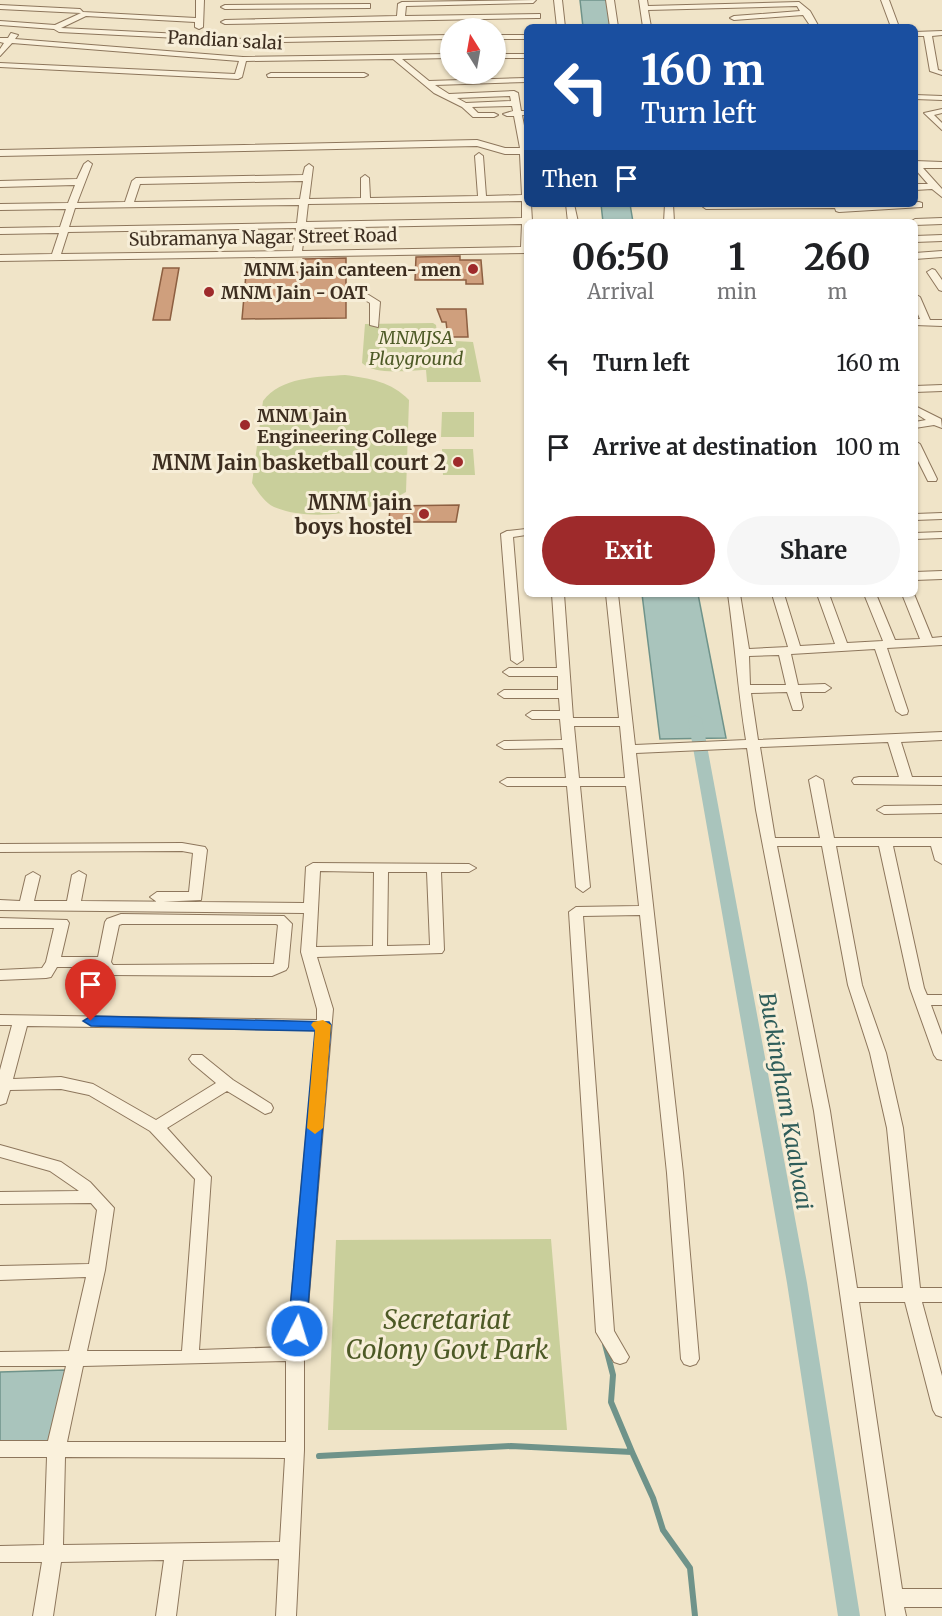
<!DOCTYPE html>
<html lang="en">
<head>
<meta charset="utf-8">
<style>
  body { margin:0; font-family:Merriweather,serif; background:#f6f6f6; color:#202124; height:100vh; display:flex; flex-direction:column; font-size:22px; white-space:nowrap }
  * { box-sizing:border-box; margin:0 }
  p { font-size:20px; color:#757577 }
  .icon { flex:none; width:33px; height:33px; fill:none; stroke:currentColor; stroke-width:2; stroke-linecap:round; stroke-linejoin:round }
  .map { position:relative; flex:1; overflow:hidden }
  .drawer { position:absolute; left:524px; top:219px; width:394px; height:378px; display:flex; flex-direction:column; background:#fff; border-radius:9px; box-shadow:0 2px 4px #0004 }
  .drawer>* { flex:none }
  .hud { position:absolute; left:524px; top:24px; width:394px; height:183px; border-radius:9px; box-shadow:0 2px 4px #0004; background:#1a4fa0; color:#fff; overflow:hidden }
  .needle { width:39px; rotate:349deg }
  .buttons { position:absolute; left:440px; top:18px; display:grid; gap:12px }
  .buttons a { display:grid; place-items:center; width:66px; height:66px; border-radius:50%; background:#fff; box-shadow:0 2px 4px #0004; font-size:30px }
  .pin { position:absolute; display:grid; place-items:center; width:51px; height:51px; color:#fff; margin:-62px -26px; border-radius:50% 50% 50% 0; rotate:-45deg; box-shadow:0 0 6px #0007 }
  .pin .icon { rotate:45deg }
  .me { position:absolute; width:66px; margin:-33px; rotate:5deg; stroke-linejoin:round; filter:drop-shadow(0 0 4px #0008) }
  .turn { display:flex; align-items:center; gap:21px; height:126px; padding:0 18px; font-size:27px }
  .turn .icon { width:78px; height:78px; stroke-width:2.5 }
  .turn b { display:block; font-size:42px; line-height:51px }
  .then { display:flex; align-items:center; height:57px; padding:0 18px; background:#0003; gap:12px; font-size:22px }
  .eta { display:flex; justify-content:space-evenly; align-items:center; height:102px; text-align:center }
  .eta b { font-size:36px; font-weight:700; line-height:42px }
  .action { display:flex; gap:12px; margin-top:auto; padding:12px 18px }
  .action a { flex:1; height:69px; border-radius:36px; background:#9e2a2b; color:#fff; font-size:24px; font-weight:700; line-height:69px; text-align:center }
  .action a+a { background:#f6f6f6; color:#202124 }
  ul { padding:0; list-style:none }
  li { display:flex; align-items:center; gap:18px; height:84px; padding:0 18px }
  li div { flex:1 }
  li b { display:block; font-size:22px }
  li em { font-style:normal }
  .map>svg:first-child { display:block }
  .green { fill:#c9cf9b }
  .water { fill:#a9c4bc; stroke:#6f938a; stroke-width:1.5 }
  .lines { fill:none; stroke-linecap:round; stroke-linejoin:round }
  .stream { stroke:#6f938a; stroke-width:6 }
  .canal { fill:#a9c4bc; fill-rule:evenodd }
  .building { fill:#cf9f7d; stroke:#8d5f41; stroke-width:1.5 }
  .minor-casing { stroke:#8d765c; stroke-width:2 }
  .minor { fill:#faf1dc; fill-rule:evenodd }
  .route { fill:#1a73e8; stroke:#114b97; stroke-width:1.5 }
  .slow { fill:#f59e0b }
  .poi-dot { fill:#9e2a2b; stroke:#f7eed8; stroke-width:2 }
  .labels { text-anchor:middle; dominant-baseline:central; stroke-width:6; stroke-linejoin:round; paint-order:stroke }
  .far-street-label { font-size:18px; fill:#3d2e20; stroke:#f7eed8 }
  .far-poi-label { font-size:18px; font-weight:bold; fill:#3d2e20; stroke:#f7eed8; text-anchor:start }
  .far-park-label { font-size:18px; font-style:italic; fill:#4d5a26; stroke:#f7eed8 }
  .poi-label { font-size:21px; font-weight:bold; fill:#3d2e20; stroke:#f7eed8; text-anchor:end }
  .water-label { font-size:22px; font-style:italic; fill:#2f5d5a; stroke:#f7eed8 }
  .near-park-label { font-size:26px; font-style:italic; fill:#4d5a26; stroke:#f7eed8 }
</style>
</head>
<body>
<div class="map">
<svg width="942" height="1616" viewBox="0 0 942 1616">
  <rect width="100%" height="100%" fill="#f0e4c8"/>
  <path class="green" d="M 433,323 L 436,325 L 438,340 L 473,342 L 481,382 L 427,382 L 426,370 C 408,370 376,376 362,363 L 365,324 Z
    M 345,375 C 369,378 392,382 409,400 L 406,492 C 372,512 312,523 274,507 C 264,502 258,492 252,483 L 263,401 C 281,377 317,377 345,375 Z
    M 442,412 L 474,412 L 474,437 L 441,437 Z
    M 442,449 L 473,449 L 475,475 L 443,475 Z
    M 551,1239 L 567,1430 L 328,1430 L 336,1240 Z"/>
  <path class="water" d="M 580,0 L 609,0 L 614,27 L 583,27 Z
    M 601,204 L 630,204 L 633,222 L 603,222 Z
    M 642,594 L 698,594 L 726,738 L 660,739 Z
    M 66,1370 L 51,1441 L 0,1441 L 0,1372 Z"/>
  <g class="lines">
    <path class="stream" d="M 605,1344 L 613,1375 L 611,1402 L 632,1452
      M 319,1456 L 511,1446 L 632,1452 L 653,1498 L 663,1530 L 690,1568 L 695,1616"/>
    <path class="canal" d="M 695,715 L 702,719 L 807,1283 L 860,1616 L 838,1616 L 787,1283 L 688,719 Z"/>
  </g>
  <path class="building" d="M 460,256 L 460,260 L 481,260 L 483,284 L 466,284 L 466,280 L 415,280 L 416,257 Z
    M 346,258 L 346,318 L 242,319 L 246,274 L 302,272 L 303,259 Z
    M 163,268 L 179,268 L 170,320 L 153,320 Z
    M 437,309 L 466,309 L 468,337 L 448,337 L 446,322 L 442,322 Z
    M 459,505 L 456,522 L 389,522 L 390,506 Z"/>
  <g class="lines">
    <defs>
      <path id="minor" d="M 196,0 L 204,0 L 203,27 L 199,29 L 195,27 L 195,22 L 86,16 L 61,28 L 201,35 L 202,37 L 198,39 L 59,32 L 54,29 L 0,25 L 0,21 L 55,25 L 81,13 L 0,9 L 0,5 L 80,9 L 83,12 L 196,18 Z
        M 536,0 L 533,3 L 406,6 L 405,16 L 540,14 L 540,18 L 537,18 L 225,24 L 221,22 L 225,20 L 397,16 L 398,4 L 402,2 Z
        M 554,0 L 562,0 L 565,27 L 557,27 Z
        M 606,0 L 614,0 L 618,27 L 610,27 Z
        M 639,0 L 647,0 L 648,6 L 799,2 L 810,11 L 819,27 L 811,27 L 803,15 L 734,20 L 730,18 L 734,16 L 800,11 L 797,6 L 648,10 L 651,27 L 643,27 Z
        M 881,0 L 889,0 L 899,27 L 891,27 Z
        M 367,4 L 370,4 L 370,8 L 225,9 L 221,7 L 225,5 Z
        M 942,31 L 942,35 L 932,36 L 938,70 L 942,71 L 942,75 L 930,71 L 924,36 L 915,36 L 915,32 Z
        M 11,33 L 18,35 L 15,39 L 243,57 L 450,54 L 450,58 L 402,59 L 429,81 L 526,78 L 526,82 L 435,85 L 449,94 L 514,91 L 518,93 L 521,111 L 526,111 L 526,115 L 522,115 L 526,136 L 526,204 L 531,204 L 532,221 L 526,222 L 526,253 L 0,261 L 0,255 L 52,254 L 59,233 L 0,234 L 0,228 L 60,227 L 66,209 L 0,210 L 0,204 L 68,203 L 75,185 L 0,187 L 0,181 L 77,179 L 84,164 L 88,161 L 92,164 L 77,203 L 125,202 L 132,181 L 136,178 L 303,175 L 305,167 L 309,164 L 313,167 L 309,199 L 361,198 L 361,178 L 365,175 L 369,178 L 370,198 L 478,196 L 475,156 L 479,153 L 483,156 L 486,196 L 522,195 L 520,154 L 505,154 L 477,146 L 0,156 L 0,150 L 477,140 L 505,148 L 520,148 L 514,116 L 507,116 L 503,114 L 513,111 L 512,106 L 472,107 L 478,113 L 494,113 L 498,115 L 494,117 L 473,117 L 462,107 L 434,93 L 393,59 L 246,61 L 242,77 L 238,79 L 0,67 L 0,63 L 235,74 L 239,61 L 12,43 L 0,56 L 0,49 L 4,43 L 0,42 L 0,38 L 8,38 ZM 510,96 L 511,101 L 466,103 L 457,98 ZM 303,181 L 300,199 L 134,202 L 140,184 ZM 522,201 L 522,218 L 306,222 L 308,204 ZM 299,205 L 297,223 L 69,227 L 75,208 ZM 522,224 L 521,247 L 302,251 L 305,228 ZM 296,228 L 293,251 L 61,254 L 68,232 Z
        M 450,35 L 450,39 L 231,43 L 227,41 L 231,39 Z
        M 495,35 L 526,35 L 526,39 L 495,39 Z
        M 495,54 L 526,54 L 526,58 L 495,58 Z
        M 271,73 L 364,73 L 368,75 L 364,77 L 268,77 L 267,75 Z
        M 915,95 L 942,96 L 942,100 L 915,99 Z
        M 942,109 L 942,113 L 934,115 L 942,123 L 942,130 L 924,113 Z
        M 915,161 L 942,162 L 942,168 L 923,168 L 942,189 L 942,197 L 932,189 L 915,190 L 915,184 L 928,184 L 915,169 Z
        M 919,202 L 922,203 L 922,207 L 839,212 L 836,211 L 835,208 L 706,209 L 702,206 L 703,204 L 841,204 L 841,206 Z
        M 566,204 L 574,204 L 578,222 L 568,222 Z
        M 665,204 L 673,204 L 674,222 L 664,222 Z
        M 942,218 L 942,224 L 915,225 L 915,222 L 910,222 L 915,219 Z
        M 942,235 L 942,241 L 915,242 L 915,236 Z
        M 942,251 L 942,257 L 915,259 L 915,253 Z
        M 932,269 L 935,270 L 942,280 L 942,291 L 939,290 L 927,272 Z
        M 358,292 L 364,292 L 380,302 L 378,327 L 370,325 L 370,303 L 358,296 Z
        M 915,294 L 920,297 L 930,320 L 942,320 L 942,326 L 915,325 L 915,319 L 920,319 L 915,307 Z
        M 942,385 L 942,391 L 915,392 L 915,386 Z
        M 915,406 L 941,419 L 942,428 L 934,425 L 915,428 L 915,422 L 926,420 L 915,413 Z
        M 915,441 L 920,444 L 937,479 L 936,481 L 928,481 L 915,455 Z
        M 942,513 L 942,519 L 915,520 L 915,514 Z
        M 526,529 L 526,535 L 513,537 L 523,660 L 517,664 L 511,660 L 501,534 L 507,531 Z
        M 942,532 L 942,538 L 915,539 L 915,533 Z
        M 942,571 L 942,579 L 915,580 L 915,572 Z
        M 552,594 L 564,594 L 573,718 L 619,718 L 606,594 L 618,594 L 635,745 L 746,740 C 738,692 735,643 728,594 L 740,594 L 749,649 L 788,647 L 772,594 L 784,594 L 800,646 L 835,644 L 817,594 L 829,594 L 847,643 L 883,641 L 864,594 L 876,594 L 895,640 L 920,639 L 902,594 L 914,594 L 932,638 L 942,637 L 942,645 L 887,648 L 908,711 L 907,714 L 902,715 L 896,711 L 875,649 L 791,654 L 798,685 L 825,684 L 831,688 L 825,692 L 800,692 L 803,707 L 801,710 L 793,710 L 787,692 L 751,693 L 758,740 L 942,732 L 942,740 L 901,742 L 912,777 L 942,777 L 942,785 L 854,784 L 852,781 L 854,778 L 859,777 L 899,777 L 888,742 L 760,747 L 775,838 L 820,838 L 809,780 L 816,776 L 823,780 L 834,838 L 942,838 L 942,864 L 935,860 L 931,846 L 893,846 L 924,988 L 927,995 L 942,995 L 942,1005 L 931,1005 L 942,1035 L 942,1060 L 937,1059 L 934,1055 L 910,988 L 879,846 L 836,846 L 862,985 L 886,1053 L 903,1128 L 920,1288 L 942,1288 L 942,1302 L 922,1302 L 942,1376 L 942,1417 L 936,1415 L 933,1410 L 905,1302 L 859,1302 L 902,1589 L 942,1589 L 942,1607 L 904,1607 L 906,1616 L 886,1616 L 814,1111 L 756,810 L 747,748 L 636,753 L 683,1173 L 699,1359 L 696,1364 L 690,1366 L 684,1364 L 681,1359 L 667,1173 L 640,915 L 583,916 L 614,1331 L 629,1357 L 626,1362 L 620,1364 L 614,1362 L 596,1332 L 569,912 L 576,907 L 639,906 L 626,786 L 580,786 L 590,887 L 583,892 L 576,887 L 567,786 L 507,786 L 500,782 L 507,778 L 566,778 L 563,748 L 504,749 L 497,745 L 504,741 L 562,740 L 560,719 L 532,719 L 526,715 L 532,711 L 560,711 L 559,698 L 504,698 L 498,694 L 504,690 L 558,690 L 558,676 L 509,676 L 503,672 L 509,668 L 557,668 ZM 779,655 L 786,685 L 750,685 L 749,656 ZM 574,726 L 620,726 L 625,778 L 579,778 ZM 777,846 L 822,846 L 848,985 L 870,1053 L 887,1128 L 903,1288 L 857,1288 L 830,1111 Z
        M 942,805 L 942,813 L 884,814 L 877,810 L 884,806 Z
        M 182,843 L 205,847 L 207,850 L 201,900 L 157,902 L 150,897 L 157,892 L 189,892 L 193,853 L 182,851 L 0,852 L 0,844 Z
        M 313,863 L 469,864 L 476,868 L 469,872 L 441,872 L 444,950 L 442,953 L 317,957 L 333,1009 L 304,1354 L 304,1450 L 296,1616 L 276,1616 L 279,1559 L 183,1560 L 176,1616 L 156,1616 L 164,1560 L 61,1562 L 53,1616 L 33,1616 L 42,1562 L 0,1562 L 0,1546 L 44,1545 L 47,1457 L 0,1457 L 0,1441 L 48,1441 L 66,1366 L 0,1366 L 0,1352 L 69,1351 L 86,1277 L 0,1280 L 0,1266 L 89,1264 L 97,1210 L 91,1203 L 0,1204 L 0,1192 L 79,1191 L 50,1171 L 0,1157 L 0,1145 L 61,1162 L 90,1182 L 114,1208 L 105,1270 L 87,1351 L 182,1351 L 195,1179 L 150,1131 L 89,1095 L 61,1089 L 10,1090 L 6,1103 L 0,1105 L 0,1070 L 12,1025 L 0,1025 L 0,1015 L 317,1020 L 317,1009 L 301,952 L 304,913 L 0,910 L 0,900 L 20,901 L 26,876 L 33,872 L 40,876 L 34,901 L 67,901 L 72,875 L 79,871 L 86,875 L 81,901 L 304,903 L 306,867 ZM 320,871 L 374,872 L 373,946 L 316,947 ZM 388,872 L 427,872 L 430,945 L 387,946 ZM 27,1026 L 316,1030 L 287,1347 L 199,1350 L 211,1177 L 167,1128 L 227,1091 L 265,1114 L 271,1112 L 273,1108 L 271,1104 L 233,1080 L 202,1055 L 192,1055 L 189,1059 L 192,1063 L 216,1083 L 156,1120 L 93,1084 L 61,1077 L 13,1079 ZM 286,1361 L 286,1442 L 67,1442 L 83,1366 ZM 65,1457 L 285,1458 L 280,1542 L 63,1545 Z
        M 121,914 L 284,916 L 292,924 L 288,967 L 286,970 L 272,976 L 110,975 L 100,970 L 98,967 L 57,967 L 51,977 L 46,978 L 0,980 L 0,970 L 42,968 L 46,962 L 54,928 L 0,928 L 0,918 L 67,920 L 69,923 L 61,957 L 98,957 L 105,922 L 107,919 ZM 122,924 L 276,924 L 278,925 L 274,964 L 113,965 L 111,962 L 119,925 Z"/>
    </defs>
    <use href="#minor" class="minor-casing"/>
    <use href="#minor" class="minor"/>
  </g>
  <path class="route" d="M 91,1016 L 329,1022 L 331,1025 L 306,1331 L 304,1336 L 291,1336 L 288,1331 L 315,1031 L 91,1026 L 83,1021 Z"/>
  <path class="slow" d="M 323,1020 L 331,1025 L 323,1128 L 315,1134 L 307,1128 L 315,1030 L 311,1025 L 313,1022 Z"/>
  <g class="poi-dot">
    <circle cx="473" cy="269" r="6"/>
    <circle cx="209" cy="292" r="6"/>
    <circle cx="245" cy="425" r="6"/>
    <circle cx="458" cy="462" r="6"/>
    <circle cx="424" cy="514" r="6"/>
  </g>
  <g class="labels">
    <g class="far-street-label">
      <text transform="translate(225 40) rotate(3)">Pandian salai</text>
      <text transform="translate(263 237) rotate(-1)">Subramanya Nagar Street Road</text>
    </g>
    <g class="far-poi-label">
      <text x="461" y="269" text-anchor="end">MNM jain canteen- men</text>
      <text x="221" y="292">MNM Jain - OAT</text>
      <text x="257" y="415">MNM Jain<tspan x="257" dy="21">Engineering College</tspan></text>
    </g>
    <g class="far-park-label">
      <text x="416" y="337">MNMJSA<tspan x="416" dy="21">Playground</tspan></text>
    </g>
    <g class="poi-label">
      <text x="446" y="462">MNM Jain basketball court 2</text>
      <text x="412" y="502">MNM jain<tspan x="412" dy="24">boys hostel</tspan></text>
    </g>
    <g class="water-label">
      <text transform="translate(786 1101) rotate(80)">Buckingham Kaalvaai</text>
    </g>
    <g class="near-park-label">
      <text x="447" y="1319">Secretariat<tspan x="447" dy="30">Colony Govt Park</tspan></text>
    </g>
  </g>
</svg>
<div class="buttons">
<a><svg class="needle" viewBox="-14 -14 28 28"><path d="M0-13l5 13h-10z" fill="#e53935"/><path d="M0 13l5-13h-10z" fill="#757577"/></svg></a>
</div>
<div class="pin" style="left:91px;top:1021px;background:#d93025"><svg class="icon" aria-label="arrive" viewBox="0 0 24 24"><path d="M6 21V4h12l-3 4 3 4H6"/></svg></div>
<svg class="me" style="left:297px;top:1331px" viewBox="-20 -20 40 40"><circle r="17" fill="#1a73e8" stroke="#fff" stroke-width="3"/><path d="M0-11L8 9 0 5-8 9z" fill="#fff"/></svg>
<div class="hud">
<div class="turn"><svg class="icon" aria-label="left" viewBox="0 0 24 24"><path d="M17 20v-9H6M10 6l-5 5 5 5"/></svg><div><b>160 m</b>Turn left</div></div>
<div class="then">Then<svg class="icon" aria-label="arrive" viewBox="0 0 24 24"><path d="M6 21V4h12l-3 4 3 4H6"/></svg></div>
</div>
<section class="drawer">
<div class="eta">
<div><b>06:50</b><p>Arrival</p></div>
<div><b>1</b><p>min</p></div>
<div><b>260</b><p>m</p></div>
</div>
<ul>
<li><svg class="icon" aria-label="left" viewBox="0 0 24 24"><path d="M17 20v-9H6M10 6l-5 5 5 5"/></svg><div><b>Turn left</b></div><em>160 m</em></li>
<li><svg class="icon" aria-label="arrive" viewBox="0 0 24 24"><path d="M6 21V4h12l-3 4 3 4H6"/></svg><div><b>Arrive at destination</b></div><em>100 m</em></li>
</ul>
<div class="action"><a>Exit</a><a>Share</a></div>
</section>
</div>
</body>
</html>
